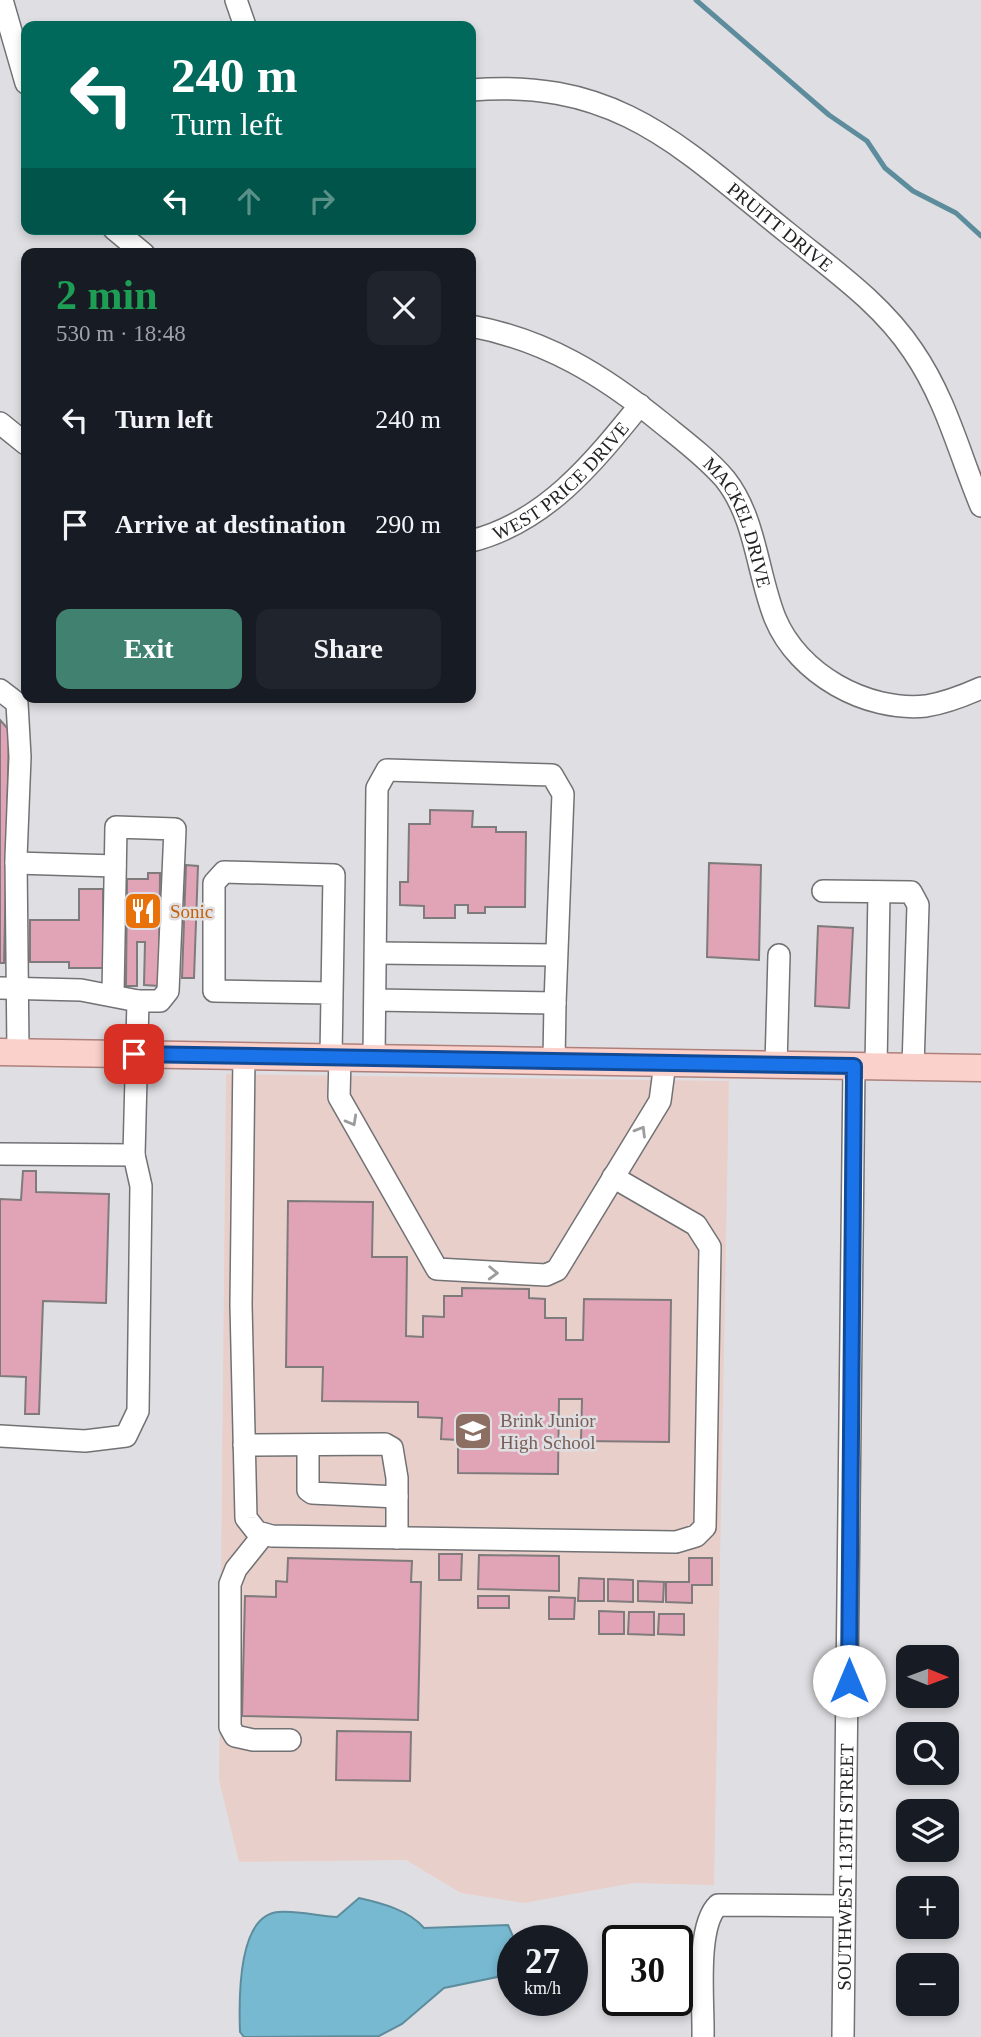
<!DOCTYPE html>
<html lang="en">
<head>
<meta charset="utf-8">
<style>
  body { margin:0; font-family:"Times New Roman",serif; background:#20242c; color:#f1f3f6; height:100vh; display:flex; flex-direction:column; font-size:26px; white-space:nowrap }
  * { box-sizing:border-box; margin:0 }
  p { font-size:23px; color:#9ea1a6 }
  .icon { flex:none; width:38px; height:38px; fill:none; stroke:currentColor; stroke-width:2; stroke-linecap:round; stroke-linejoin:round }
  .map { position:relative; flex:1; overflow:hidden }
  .sheet { position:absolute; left:21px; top:248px; width:455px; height:455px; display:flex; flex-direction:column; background:#171b24; border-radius:14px; box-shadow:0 4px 10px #0003 }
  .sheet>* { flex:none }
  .top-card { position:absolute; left:21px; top:21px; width:455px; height:214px; border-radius:14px; box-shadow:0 4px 10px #0003; background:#00695c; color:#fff; overflow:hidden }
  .needle { width:46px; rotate:91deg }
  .fabs { position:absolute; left:896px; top:1645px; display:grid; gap:14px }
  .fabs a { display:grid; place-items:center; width:63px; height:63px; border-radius:14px; background:#171b24; box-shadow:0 4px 10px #0003; font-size:35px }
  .speed { position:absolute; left:497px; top:1925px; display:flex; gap:14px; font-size:35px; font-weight:700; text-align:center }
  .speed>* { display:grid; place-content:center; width:91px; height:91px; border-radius:50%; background:#171b24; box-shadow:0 4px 10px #0003; line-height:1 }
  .speed small { font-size:18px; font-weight:400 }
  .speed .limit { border:4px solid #111; border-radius:10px; background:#fff; color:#111 }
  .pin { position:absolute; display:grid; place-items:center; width:60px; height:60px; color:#fff; margin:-30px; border-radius:14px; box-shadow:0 4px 10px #0006 }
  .me { position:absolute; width:77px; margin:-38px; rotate:0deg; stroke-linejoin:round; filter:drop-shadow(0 0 5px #0008) }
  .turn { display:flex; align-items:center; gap:24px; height:147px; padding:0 35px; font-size:32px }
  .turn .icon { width:91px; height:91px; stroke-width:2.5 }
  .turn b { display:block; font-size:49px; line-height:60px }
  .lanes { display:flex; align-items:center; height:66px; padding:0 35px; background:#0003; justify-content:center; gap:35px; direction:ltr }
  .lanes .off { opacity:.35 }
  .round { display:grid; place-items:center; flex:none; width:74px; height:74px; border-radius:14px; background:#20242c }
  .head { display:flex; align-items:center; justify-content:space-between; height:119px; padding:0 35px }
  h1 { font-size:42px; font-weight:600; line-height:52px; color:#1e9e55 }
  .cta { display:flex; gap:14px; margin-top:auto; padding:14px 35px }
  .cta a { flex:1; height:80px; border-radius:14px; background:#408170; color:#fff; font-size:28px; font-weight:600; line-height:80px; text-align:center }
  .cta a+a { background:#20242c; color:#f1f3f6 }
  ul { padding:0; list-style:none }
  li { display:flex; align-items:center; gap:21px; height:105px; padding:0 35px }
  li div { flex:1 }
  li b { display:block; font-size:26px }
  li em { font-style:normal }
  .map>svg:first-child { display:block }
  .education { fill:#e9cfca }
  .water { fill:#76b9d0; stroke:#5d8c9d; stroke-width:2 }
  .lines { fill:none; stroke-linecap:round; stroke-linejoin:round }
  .stream { stroke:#5d8c9d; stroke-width:5 }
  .building { fill:#e1a4b6; stroke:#7f7b7c; stroke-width:2 }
  .minor-casing { stroke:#727275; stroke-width:24 }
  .major-casing { stroke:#ad807b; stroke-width:29 }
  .minor { stroke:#fff; stroke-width:21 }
  .major { stroke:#fbd1cb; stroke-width:26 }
  .oneway { stroke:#9c9c9d }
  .route-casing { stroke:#114b97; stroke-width:18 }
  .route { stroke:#1a73e8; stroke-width:12 }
  .labels { text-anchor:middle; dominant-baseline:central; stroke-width:5; stroke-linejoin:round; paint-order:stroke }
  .street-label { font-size:19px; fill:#232325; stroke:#dfdfe3 }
  .food-label { font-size:19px; fill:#c56008; stroke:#dfdfe3; text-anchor:start }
  .education-label { font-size:19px; fill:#785e54; stroke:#dfdfe3; text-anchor:start }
</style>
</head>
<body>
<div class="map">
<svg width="981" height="2037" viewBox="0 0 981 2037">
  <rect width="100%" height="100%" fill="#dfdfe3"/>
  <path class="education" d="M 226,1074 L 729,1081 L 714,1885 L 633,1883 L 524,1903 L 461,1893 L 406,1860 L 239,1862 L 219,1780 Z"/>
  <path class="water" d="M 359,1898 C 381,1903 409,1910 424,1928 L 508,1925 L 515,1941 L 497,1977 L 444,1988 L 402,2024 L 379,2036 L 244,2037 L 240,2032 C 239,2004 236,1916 278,1912 C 296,1910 318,1916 337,1917 Z"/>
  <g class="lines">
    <path class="stream" d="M 696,0 L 829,115 L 867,141 L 885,168 L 913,191 L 956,213 L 981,236"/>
  </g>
  <path class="building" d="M 0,720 L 9,730 L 4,963 L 0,963 Z
    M 430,810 L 473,811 L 472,827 L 496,827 L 496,832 L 526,832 L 525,907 L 485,907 L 485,913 L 468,913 L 468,905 L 455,905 L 455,918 L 424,918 L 424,906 L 400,905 L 400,882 L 408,882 L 409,824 L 430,824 Z
    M 709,863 L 761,865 L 759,960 L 707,957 Z
    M 186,865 L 198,866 L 194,978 L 182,978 Z
    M 148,873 L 160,873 L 159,986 L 144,985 L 145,942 L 137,942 L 137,986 L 126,986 L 127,879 L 148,879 Z
    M 79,889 L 103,889 L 103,968 L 69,968 L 69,962 L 30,962 L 30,920 L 79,920 Z
    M 818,926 L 853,928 L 849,1008 L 815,1006 Z
    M 23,1171 L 36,1171 L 36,1192 L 109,1194 L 106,1303 L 43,1301 L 39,1414 L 25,1414 L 26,1377 L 0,1376 L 0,1199 L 21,1200 Z
    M 288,1201 L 373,1202 L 372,1257 L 407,1257 L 406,1336 L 423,1337 L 423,1316 L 444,1317 L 444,1296 L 462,1296 L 462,1288 L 529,1289 L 529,1298 L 545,1299 L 545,1318 L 566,1318 L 566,1340 L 583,1340 L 584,1299 L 671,1300 L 669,1442 L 581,1441 L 582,1399 L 559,1399 L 558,1474 L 458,1473 L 458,1440 L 441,1439 L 442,1418 L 418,1417 L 418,1402 L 322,1401 L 323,1367 L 286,1367 Z
    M 439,1554 L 462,1554 L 461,1580 L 439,1580 Z
    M 479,1555 L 559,1556 L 559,1591 L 478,1589 Z
    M 288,1558 L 412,1561 L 411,1582 L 421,1582 L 418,1720 L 242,1716 L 245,1596 L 276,1597 L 276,1581 L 287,1582 Z
    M 689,1558 L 712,1558 L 712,1585 L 692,1585 L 692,1603 L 666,1602 L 666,1582 L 689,1582 Z
    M 579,1578 L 604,1579 L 604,1601 L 578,1601 Z
    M 608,1579 L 633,1580 L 633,1602 L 608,1601 Z
    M 638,1581 L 664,1582 L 663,1602 L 638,1601 Z
    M 478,1596 L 509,1596 L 509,1608 L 478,1608 Z
    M 549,1597 L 575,1598 L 574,1619 L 549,1619 Z
    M 599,1611 L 624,1612 L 624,1634 L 599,1634 Z
    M 629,1612 L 654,1612 L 654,1635 L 628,1634 Z
    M 659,1614 L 684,1614 L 684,1635 L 658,1634 Z
    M 337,1731 L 411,1732 L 410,1781 L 336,1780 Z"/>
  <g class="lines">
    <defs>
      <g id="minor">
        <path d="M 2,0 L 26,83"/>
        <path d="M 236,0 L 245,26"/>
        <path id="s1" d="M 471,90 C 619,78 683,149 789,234 C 833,270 881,303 913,351 C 946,399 959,453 981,506"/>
        <path d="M 114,229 L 144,254"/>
        <path id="s2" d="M 471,326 C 546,340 603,375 662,423 C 683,440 707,458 725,479 C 756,518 757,573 775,618 C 798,674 866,712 926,706 C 945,703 963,696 981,688"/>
        <path d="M 0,423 L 26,444"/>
        <path id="s3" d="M 471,541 C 546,522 593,463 640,405"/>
        <path d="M 0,690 L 17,703 L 20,757 L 16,858 L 18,1052"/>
        <path d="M 16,863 L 115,866"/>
        <path d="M 823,891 L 911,892 L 918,905 L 913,1067"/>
        <path d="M 376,953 L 556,955"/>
        <path d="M 0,988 L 81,990 L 138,1001 L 134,1155"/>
        <path d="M 113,993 L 116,827 L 175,829 L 168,991 L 160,1001 L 138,1001"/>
        <path d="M 244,1055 L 241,1305 L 246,1518 L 257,1532 L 272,1536 L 676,1542 L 696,1536 L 705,1527 L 710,1247 L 696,1225 L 613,1177"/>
        <path d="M 331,1056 L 334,875 L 224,872 L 214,883 L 214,991 L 332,993"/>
        <path d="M 340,1057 L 339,1097 L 437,1269 L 546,1275 L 557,1270 L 660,1101 L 665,1063"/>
        <path d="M 374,1057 L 377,788 L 387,770 L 552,775 L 563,794 L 555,1003 L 375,1000"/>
        <path d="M 554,1061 L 555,1003"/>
        <path d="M 776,1065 L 779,955"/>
        <path d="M 876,1067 L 879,892"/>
        <path d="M 0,1154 L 134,1155 L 141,1186 L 138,1411 L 126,1436 L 85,1441 L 0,1436"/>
        <path d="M 244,1445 L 385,1444 L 392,1448 L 397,1478 L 397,1538"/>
        <path d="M 308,1445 L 308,1490 L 312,1493 L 397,1497"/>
        <path d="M 264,1534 L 236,1569 L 230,1584 L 230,1727 L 235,1736 L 253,1740 L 290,1740"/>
        <path d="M 703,2037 C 704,2005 695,1927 718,1905 L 844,1906"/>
        <path id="s4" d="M 843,2037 L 854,1066"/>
      </g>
      <path id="major" d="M 0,1052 L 981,1068"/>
    </defs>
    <use href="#minor" class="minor-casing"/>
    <use href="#major" class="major-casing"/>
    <use href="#minor" class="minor"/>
    <use href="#major" class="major"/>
  </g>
  <defs><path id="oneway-chevron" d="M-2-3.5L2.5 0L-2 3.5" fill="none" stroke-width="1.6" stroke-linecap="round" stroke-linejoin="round" transform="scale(1.75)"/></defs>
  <g class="oneway">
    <use href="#oneway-chevron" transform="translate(352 1121) rotate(61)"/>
    <use href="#oneway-chevron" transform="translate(641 1131) rotate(-59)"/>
    <use href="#oneway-chevron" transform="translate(493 1273) rotate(2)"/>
  </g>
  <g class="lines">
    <defs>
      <path id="route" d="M 134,1054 L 854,1066 L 849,1681"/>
    </defs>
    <use href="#route" class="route-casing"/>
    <use href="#route" class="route"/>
  </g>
  <defs>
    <symbol id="restaurant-square" viewBox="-11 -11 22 22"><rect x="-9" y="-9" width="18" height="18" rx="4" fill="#e8710a" stroke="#dfdfe3"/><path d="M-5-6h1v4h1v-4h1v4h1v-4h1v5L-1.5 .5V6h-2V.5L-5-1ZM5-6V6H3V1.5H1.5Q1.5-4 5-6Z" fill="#fff"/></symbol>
    <symbol id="school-square" viewBox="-11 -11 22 22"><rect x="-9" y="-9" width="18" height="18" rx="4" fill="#8d6e63" stroke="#dfdfe3"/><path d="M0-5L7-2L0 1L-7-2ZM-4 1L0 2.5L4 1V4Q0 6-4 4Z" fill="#fff"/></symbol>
  </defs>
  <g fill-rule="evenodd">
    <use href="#restaurant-square" x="121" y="889" width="44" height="44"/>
    <use href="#school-square" x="451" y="1409" width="44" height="44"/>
  </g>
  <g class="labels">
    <g class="street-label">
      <text stroke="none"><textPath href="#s1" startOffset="350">PRUITT DRIVE</textPath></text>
      <text stroke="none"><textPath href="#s3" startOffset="110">WEST PRICE DRIVE</textPath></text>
      <text stroke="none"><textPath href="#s2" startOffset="346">MACKEL DRIVE</textPath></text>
      <text stroke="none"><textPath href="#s4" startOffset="170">SOUTHWEST 113TH STREET</textPath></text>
    </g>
    <g class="food-label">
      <text x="170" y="911">Sonic</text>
    </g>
    <g class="education-label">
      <text x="500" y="1420">Brink Junior<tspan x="500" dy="22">High School</tspan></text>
    </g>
  </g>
</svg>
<div class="fabs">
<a><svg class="needle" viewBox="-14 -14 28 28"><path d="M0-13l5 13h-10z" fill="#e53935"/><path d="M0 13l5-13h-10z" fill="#9ea1a6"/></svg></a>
<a><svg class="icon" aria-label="search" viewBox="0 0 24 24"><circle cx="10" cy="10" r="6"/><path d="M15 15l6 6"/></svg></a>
<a><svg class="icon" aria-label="layers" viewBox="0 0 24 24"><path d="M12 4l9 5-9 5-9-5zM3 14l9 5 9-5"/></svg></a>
<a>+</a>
<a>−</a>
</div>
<div class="speed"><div>27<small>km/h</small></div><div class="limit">30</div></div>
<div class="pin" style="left:134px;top:1054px;background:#d93025"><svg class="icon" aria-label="arrive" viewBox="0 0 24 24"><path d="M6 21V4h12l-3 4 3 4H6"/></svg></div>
<svg class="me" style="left:849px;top:1681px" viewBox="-20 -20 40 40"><circle r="19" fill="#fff"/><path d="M0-13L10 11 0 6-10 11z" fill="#1a73e8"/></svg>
<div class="top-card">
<div class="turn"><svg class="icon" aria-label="left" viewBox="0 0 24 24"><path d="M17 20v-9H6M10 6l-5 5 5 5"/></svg><div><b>240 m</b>Turn left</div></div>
<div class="lanes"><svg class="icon" aria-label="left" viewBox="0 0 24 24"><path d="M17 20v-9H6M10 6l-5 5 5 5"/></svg><svg class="icon off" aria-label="ahead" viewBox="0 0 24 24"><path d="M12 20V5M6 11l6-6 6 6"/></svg><svg class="icon off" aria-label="right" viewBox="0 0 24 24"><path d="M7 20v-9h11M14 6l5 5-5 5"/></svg></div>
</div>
<section class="sheet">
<div class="head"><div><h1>2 min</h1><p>530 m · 18:48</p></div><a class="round"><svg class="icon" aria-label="close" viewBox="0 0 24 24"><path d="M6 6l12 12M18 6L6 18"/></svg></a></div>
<ul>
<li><svg class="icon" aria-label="left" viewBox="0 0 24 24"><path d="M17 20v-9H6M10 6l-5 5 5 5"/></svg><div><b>Turn left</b></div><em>240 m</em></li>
<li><svg class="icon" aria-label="arrive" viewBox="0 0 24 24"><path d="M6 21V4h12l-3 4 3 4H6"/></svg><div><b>Arrive at destination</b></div><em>290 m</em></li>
</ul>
<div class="cta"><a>Exit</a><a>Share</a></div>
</section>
</div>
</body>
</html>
